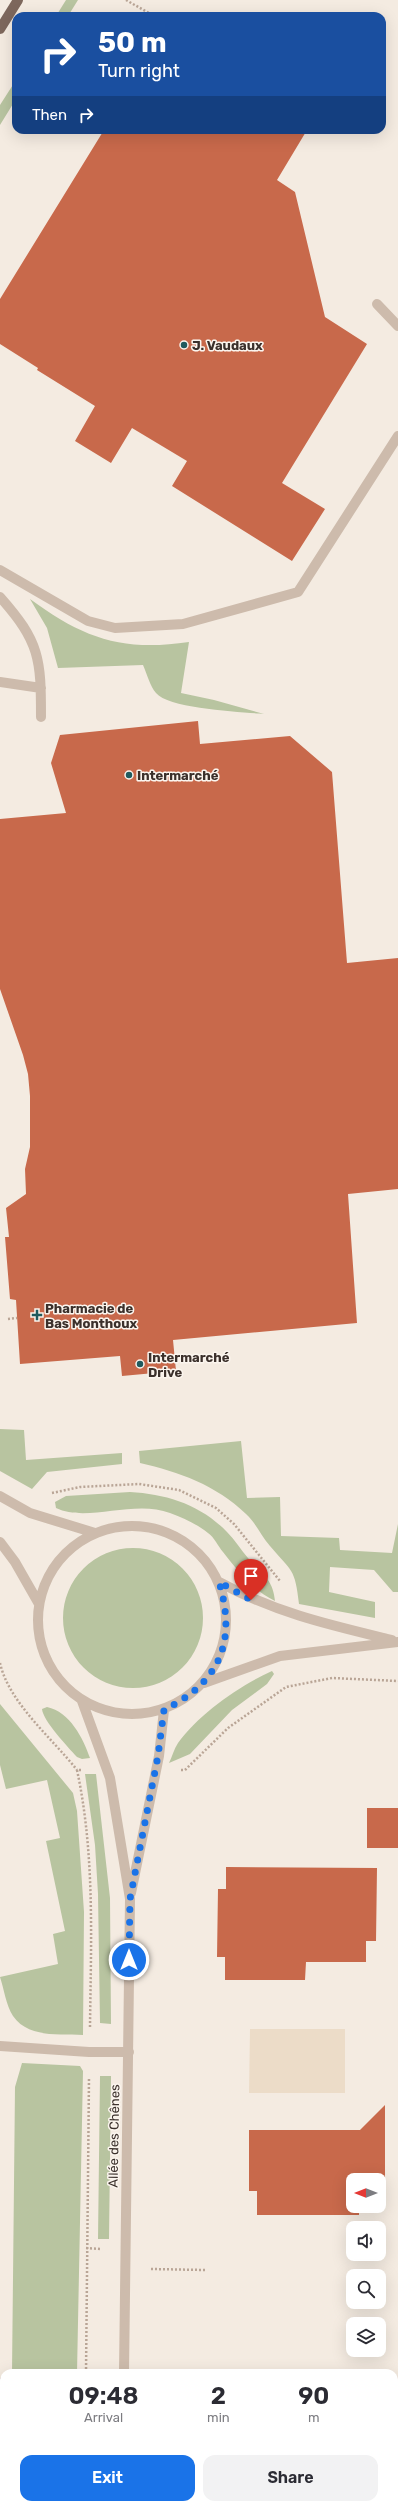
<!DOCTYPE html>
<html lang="en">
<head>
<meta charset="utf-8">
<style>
  body { margin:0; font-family:Rubik,sans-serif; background:#f2f2f3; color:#2b2b33; height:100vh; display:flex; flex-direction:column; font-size:15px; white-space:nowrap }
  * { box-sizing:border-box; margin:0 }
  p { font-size:13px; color:#7c7c81 }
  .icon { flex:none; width:22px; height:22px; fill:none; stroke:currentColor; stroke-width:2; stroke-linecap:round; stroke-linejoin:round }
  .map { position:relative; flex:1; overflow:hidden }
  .side { position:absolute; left:0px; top:2369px; width:398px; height:140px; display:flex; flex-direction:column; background:#fff; border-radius:12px 12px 0 0; box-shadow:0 4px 16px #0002 }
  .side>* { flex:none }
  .banner { position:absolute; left:12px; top:12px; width:374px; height:122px; border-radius:12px; box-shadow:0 4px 16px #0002; background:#1a4fa0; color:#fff; overflow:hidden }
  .needle { width:26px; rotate:270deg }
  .tools { position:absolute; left:346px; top:2173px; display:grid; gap:8px }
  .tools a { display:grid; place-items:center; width:40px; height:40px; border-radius:8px; background:#fff; box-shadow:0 4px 16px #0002; font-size:20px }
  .pin { position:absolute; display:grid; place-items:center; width:34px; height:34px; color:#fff; margin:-41px -17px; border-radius:50% 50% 50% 0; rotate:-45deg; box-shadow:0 0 4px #0007 }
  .pin .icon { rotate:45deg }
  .me { position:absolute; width:44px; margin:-22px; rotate:0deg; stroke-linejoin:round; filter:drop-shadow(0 0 3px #0008) }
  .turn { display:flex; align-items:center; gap:14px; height:84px; padding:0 20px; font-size:18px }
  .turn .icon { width:52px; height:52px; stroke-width:2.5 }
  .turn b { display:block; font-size:28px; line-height:34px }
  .then { display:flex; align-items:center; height:38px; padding:0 20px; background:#0003; gap:8px; font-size:15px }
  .eta { display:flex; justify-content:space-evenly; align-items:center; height:68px; text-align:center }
  .eta b { font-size:24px; font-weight:600; line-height:28px }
  .button { display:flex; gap:8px; margin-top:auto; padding:8px 20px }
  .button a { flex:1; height:46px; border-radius:12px; background:#1a73e8; color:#fff; font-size:16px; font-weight:600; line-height:46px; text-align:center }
  .button a+a { background:#f2f2f3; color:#2b2b33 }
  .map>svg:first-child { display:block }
  .green { fill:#b8c4a0 }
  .plaza { fill:#ecdcc8 }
  .building { fill:#c8694b }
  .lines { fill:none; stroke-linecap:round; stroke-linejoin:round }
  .path { stroke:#b9a596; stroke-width:2.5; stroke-dasharray:2 2; stroke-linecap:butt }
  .minor { stroke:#cdbbac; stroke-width:10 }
  .major { stroke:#7d675c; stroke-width:10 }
  .route { stroke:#1a73e8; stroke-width:7; stroke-dasharray:0 12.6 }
  .poi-dot { fill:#1f5a5e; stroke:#fbf5ee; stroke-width:1.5 }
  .labels { text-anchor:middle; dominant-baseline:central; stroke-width:3; stroke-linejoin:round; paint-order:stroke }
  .poi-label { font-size:13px; font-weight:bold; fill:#3b302b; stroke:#fbf5ee; text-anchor:start }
  .street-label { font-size:13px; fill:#3b302b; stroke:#fbf5ee }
</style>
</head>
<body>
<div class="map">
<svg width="398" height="2509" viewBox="0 0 398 2509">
  <rect width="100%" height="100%" fill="#f4ebe1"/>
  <path class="green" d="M 66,0 L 78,0 L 68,16 L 56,16 Z
    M 16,80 L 16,99 L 0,125 L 0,105 Z
    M 30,599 C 83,638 122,652 189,642 L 181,693 L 214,700 L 264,714 C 242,712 169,709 156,693 C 150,686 147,674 143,665 L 58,668 L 47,628 Z
    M 0,1429 L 24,1430 L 26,1460 L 122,1453 L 122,1464 L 47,1472 L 32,1489 L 0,1471 Z
    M 241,1441 L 247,1498 L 280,1497 L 281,1536 L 339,1538 L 340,1550 L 392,1553 L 398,1524 L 398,1592 L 393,1592 L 374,1570 L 330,1567 L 329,1592 L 375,1602 L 375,1618 L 299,1604 C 295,1568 292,1572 270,1546 C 261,1536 256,1523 246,1514 C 216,1485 179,1472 140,1463 L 139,1451 Z
    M 130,1492 C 167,1494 201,1505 227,1532 C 235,1540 241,1550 248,1558 C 262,1574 273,1579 275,1601 C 251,1589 239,1572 223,1552 C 218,1546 214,1537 208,1533 C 197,1524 183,1518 170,1513 C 134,1499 87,1523 56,1508 L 55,1502 L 66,1496 Z
    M63 1618a70 70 0 1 1 140 0a70 70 0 1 1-140 0Z
    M 272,1671 L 274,1674 L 267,1684 L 232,1710 L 190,1754 L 169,1763 C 172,1757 174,1749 178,1743 C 199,1714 239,1686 272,1671 Z
    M 0,1704 L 73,1793 L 77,1811 L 84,1912 L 83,2035 C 60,2034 28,2038 13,2016 C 6,2005 4,1989 0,1977 L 58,1964 L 53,1934 L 65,1931 L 46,1841 L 60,1838 L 47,1780 L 6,1789 L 0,1765 Z
    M 47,1707 C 70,1712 83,1738 90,1758 L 82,1759 L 77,1757 C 68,1747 43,1721 42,1709 Z
    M 85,1774 L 96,1774 L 110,1898 L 111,2024 L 100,2023 L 98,1894 L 95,1845 Z
    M 22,2063 L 80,2066 L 83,2071 L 77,2373 L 12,2373 L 15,2087 Z
    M 100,2076 L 111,2076 L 109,2239 L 98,2239 Z
    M 0,2382 L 4,2382 L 4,2458 L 0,2458 Z
    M 9,2505 L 78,2505 L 77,2509 L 9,2509 Z"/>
  <path class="plaza" d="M 250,2029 L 345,2029 L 345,2093 L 249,2093 Z
    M 252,2505 L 338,2505 L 338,2509 L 252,2509 Z"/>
  <path class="building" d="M 104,130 L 307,130 L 277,180 L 295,192 L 325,317 L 367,344 L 282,483 L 325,509 L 292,561 L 172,486 L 187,461 L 132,428 L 111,463 L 75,441 L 95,406 L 37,370 L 38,368 L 0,344 L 0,299 Z
    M 198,721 L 200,744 L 290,736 L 332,772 L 347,963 L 398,958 L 398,1189 L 348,1194 L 357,1323 L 173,1340 L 176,1371 L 122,1376 L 120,1356 L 20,1364 L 16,1300 L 10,1299 L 5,1237 L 9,1237 L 6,1208 L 26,1194 L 25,1169 L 30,1147 L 30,1096 L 28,1074 L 23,1055 L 0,989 L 0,819 L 66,813 L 51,763 L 60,735 Z
    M 367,1808 L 398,1808 L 398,1848 L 367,1848 Z
    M 226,1867 L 377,1868 L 376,1941 L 366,1941 L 366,1962 L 306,1962 L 305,1980 L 225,1980 L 225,1957 L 217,1957 L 218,1889 L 226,1889 Z
    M 385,2105 L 385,2188 L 379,2189 L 379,2180 L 353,2180 L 353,2206 L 359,2206 L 359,2215 L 257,2215 L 257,2191 L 249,2191 L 249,2130 L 360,2130 Z"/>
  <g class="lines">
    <path class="path" d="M 126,0 L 154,16
      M 8,1319 L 17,1318
      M 52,1493 L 80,1487 L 139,1484 L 179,1490 L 216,1508 L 234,1524 L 280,1581
      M 0,1663 C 9,1703 52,1738 77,1770
      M 81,1770 L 77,1770 C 95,1854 91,1941 90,2027
      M 181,1770 L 185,1770 L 228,1728 L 286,1687 L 332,1678 L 398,1681
      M 86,2248 L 101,2249
      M 151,2269 L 205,2270
      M 86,2373 L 89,2078
      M 0,2379 L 3,2379 L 3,2375
      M 86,2505 L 86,2509"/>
    <path class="minor" d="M 377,304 L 398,326
      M 0,570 L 88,621 L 115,628 L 183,624 L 298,592 L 398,436
      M 0,597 C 40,642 41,659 41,717
      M 0,682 L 41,688
      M 0,1496 L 30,1513 L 95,1533
      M38 1620a94 94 0 1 1 188 0a94 94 0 1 1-188 0Z
      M 0,1542 L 15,1562 L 39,1604
      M 219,1582 C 276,1613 330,1625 392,1640
      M 204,1683 L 280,1656 L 398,1642
      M 82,1701 L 110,1778 L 130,1899 L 124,2373
      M 131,1893 L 159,1756 L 164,1710
      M 0,2046 L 89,2052 L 129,2052
      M 122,2509 L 122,2505"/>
    <path class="major" d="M 0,29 L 18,0"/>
  </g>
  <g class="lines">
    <path class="route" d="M 129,1960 L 130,1899 L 158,1756 L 164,1710 C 220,1682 237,1642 219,1582 L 251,1600"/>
  </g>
  <g class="poi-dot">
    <circle cx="184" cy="345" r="4"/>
    <circle cx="129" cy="775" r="4"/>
    <path d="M35 1309h4v4h4v4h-4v4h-4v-4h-4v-4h4z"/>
    <circle cx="140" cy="1364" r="4"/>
  </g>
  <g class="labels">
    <g class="poi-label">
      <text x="192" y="345">J. Vaudaux</text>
      <text x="137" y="775">Intermarché</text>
      <text x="45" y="1308">Pharmacie de<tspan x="45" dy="15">Bas Monthoux</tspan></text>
      <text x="148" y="1357">Intermarché<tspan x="148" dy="15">Drive</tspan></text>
    </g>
    <g class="street-label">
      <text transform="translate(114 2136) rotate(-89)">Allée des Chênes</text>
    </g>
  </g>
</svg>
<div class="tools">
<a><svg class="needle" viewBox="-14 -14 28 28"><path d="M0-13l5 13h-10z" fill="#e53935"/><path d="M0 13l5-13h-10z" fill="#7c7c81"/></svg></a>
<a><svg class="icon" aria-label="sound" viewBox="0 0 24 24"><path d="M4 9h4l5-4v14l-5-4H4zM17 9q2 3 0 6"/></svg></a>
<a><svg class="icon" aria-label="search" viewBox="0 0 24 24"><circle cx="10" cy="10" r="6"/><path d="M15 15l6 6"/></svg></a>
<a><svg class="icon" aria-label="layers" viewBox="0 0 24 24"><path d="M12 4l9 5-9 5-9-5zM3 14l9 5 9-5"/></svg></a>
</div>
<div class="pin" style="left:251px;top:1600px;background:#d93025"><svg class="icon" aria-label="arrive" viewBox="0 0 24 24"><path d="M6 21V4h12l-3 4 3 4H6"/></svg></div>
<svg class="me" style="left:129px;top:1960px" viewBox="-20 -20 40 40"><circle r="17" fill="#1a73e8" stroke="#fff" stroke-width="3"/><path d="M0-11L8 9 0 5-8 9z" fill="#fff"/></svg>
<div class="banner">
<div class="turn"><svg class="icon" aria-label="right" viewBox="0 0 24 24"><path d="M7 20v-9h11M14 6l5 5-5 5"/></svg><div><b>50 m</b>Turn right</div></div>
<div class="then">Then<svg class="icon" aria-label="right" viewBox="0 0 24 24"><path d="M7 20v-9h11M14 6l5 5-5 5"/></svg></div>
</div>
<section class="side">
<div class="eta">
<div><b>09:48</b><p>Arrival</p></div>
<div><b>2</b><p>min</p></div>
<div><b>90</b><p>m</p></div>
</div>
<div class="button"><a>Exit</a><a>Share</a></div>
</section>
</div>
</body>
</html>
